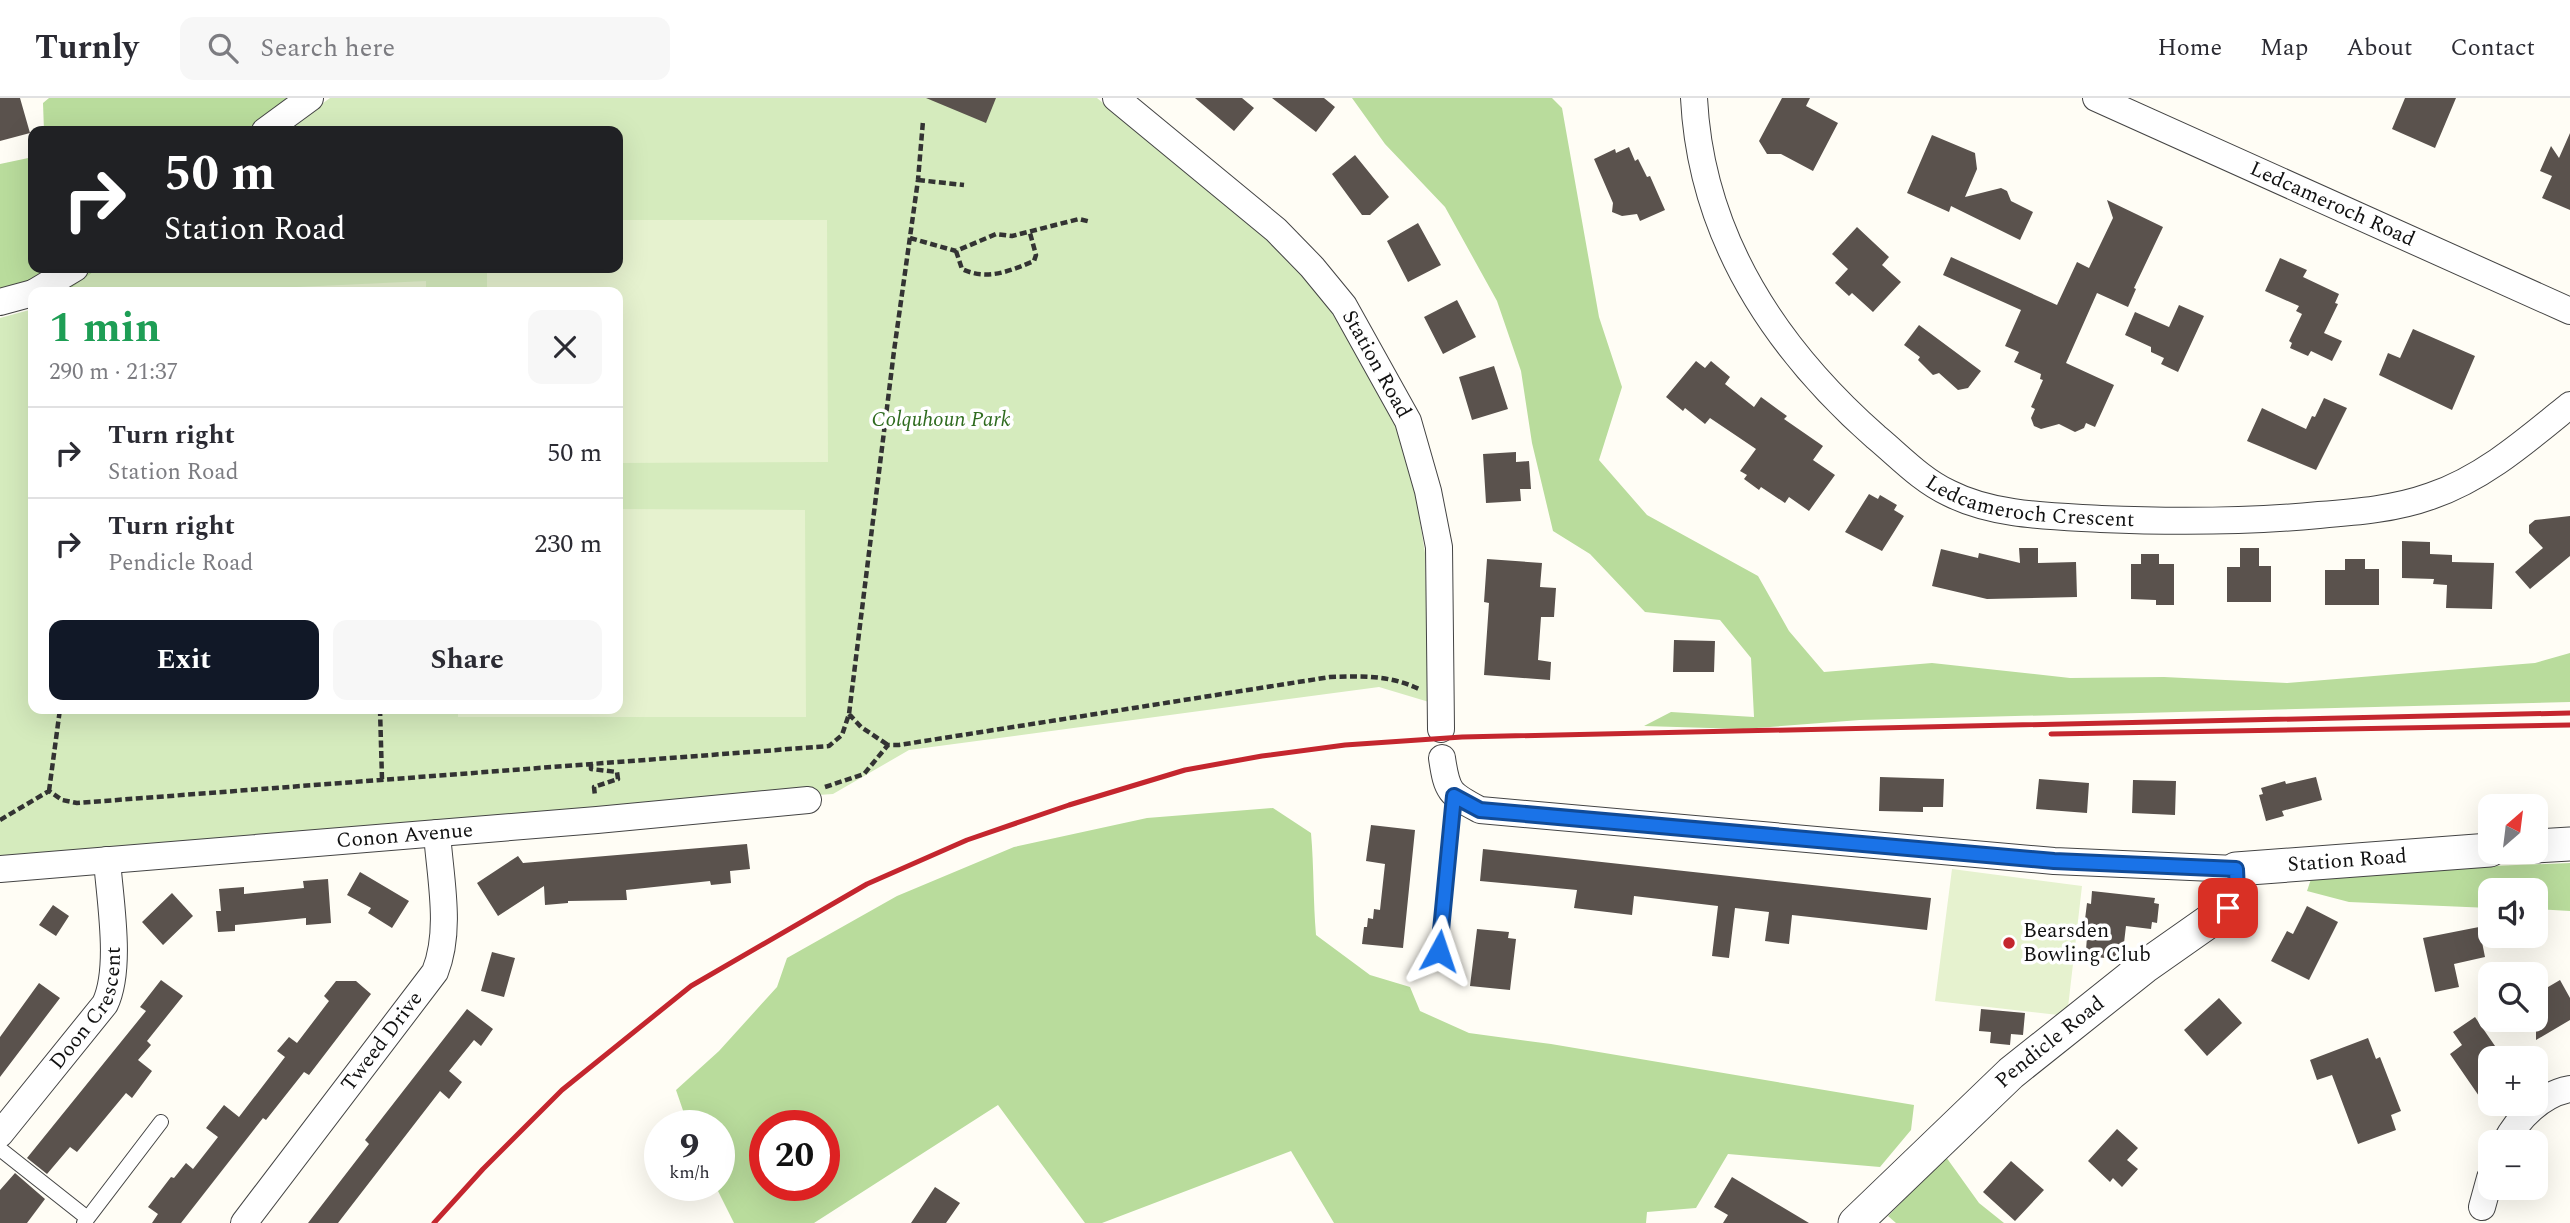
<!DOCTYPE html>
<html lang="en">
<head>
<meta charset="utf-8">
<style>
  body { margin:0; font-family:Spectral,serif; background:#f7f7f7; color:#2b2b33; height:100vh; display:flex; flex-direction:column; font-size:26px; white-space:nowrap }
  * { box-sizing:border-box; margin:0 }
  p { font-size:23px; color:#7c7c81 }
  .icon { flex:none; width:38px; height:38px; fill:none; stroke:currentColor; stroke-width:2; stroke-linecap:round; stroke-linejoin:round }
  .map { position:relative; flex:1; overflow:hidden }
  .drawer { position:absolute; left:28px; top:189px; width:595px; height:427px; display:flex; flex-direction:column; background:#fff; border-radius:14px; box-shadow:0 7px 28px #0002 }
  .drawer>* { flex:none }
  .banner { position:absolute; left:28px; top:28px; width:595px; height:147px; border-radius:14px; box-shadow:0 7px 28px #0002; background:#202124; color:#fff; overflow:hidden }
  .needle { width:46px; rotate:28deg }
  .tools { position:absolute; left:2478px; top:696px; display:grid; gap:14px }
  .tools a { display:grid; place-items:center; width:70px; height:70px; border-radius:14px; background:#fff; box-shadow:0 7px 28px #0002; font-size:35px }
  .speed { position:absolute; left:644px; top:1012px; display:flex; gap:14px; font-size:35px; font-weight:700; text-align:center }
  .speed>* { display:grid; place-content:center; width:91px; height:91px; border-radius:50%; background:#fff; box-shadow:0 7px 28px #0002; line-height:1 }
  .speed small { font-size:18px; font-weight:400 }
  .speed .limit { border:10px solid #d22; background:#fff; color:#111 }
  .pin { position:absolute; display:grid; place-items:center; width:60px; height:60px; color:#fff; margin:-30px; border-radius:14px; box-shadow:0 4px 10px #0006 }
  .me { position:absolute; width:77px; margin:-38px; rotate:5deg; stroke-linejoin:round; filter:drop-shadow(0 0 5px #0008) }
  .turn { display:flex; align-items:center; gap:24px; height:147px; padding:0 21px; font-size:32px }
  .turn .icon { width:91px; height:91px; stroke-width:2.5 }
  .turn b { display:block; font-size:49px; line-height:60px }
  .round { display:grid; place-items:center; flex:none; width:74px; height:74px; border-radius:14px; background:#f7f7f7 }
  .summary { display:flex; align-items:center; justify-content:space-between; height:119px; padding:0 21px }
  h1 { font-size:42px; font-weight:700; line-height:52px; color:#1e9e55 }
  .action { display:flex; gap:14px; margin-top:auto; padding:14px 21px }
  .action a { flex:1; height:80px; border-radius:14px; background:#111827; color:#fff; font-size:28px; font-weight:700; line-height:80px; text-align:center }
  .action a+a { background:#f7f7f7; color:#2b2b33 }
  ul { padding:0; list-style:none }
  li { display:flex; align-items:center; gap:21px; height:91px; padding:0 21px; border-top:2px solid #e1e1e2 }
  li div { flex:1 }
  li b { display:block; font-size:26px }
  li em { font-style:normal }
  header { display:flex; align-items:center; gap:42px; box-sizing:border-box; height:98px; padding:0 35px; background:#fff; border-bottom:2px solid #e1e1e2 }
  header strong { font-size:33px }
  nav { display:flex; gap:38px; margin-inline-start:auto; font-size:24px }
  .search { width:490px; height:63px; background:#f7f7f7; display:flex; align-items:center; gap:18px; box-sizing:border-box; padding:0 24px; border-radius:14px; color:#7c7c81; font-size:26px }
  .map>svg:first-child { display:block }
  .green { fill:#d5ebbd }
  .forest { fill:#b9dc9c; fill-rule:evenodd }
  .pitch { fill:#e6f2cf }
  .building { fill:#5a524d }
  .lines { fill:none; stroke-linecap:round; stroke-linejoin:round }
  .service-casing { stroke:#444; stroke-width:16 }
  .minor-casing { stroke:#444; stroke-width:28 }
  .tertiary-casing { stroke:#444; stroke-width:35 }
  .path { stroke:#333; stroke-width:4.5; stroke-dasharray:7 3.5; stroke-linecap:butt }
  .service { stroke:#fff; stroke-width:14 }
  .minor { stroke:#fff; stroke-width:26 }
  .tertiary { stroke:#fff; stroke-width:33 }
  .rail { stroke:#c4262e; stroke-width:5 }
  .route-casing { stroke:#114b97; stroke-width:18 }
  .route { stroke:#1a73e8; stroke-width:12 }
  .poi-dot { fill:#c4262e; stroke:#fff; stroke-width:2.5 }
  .labels { text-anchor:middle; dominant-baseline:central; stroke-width:7; stroke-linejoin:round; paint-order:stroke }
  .street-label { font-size:21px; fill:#111; stroke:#fff }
  .park-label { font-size:21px; font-style:italic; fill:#2f6b1f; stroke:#fff }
  .poi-label { font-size:21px; fill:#111; stroke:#fff; text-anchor:start }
</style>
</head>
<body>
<header>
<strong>Turnly</strong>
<div class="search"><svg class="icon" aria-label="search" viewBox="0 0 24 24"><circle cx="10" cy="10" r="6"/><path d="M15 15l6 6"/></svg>Search here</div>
<nav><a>Home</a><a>Map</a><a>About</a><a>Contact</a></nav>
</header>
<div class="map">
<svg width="2570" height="1125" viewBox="0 0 2570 1125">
  <rect width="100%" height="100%" fill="#fffdf5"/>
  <path class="green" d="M 330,0 L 1097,0 L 1264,139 L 1301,176 L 1333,214 L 1397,327 L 1416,399 L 1425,455 L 1429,604 L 1379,589 L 909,652 L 833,696 L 651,708 L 0,761 L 0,220 L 33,211 L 33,611 L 618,611 L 618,194 L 66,194 L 99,170 L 618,170 L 618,33 L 285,33 Z"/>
  <path class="forest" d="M 49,0 L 318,0 L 277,33 L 44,33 L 43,5 Z
    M 1352,0 L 1552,0 L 1562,10 L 1599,219 L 1622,289 L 1599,362 L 1647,417 L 1758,478 L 1789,533 L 1824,574 L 1932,565 L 2070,580 L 2164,579 L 2287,585 L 2535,565 L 2570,555 L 2570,604 L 1860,622 L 1743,631 L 1644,628 L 1671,614 L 1754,619 L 1751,560 L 1720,522 L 1645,514 L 1590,456 L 1553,433 L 1532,345 L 1521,273 L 1497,203 L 1445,109 L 1385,46 Z
    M 33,59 L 33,170 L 99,170 L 66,194 L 33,194 L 33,209 L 0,211 L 0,66 Z
    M 1273,710 L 1311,735 C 1314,769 1313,803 1316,837 L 1370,877 L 1410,889 L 1420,913 L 1469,935 L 1551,946 L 1914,1007 L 1911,1032 L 1880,1069 L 1728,1056 L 1696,1110 L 1647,1114 L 1646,1125 L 1334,1125 L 1291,1053 L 1102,1125 L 1085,1125 L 998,1007 L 814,1125 L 734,1125 L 715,1087 L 719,1087 L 719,1027 L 688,1027 L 676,992 L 719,953 L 777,889 L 787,860 L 897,798 L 1014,749 L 1147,720 ZM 765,1027 L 824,1027 L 824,1087 L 765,1087 Z
    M 2570,765 L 2570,813 L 2536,811 L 2536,793 L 2490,793 L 2490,810 L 2349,804 L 2307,793 L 2313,775 Z
    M 1946,1059 L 1979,1105 L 2004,1125 L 1896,1125 L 1888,1118 Z"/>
  <path class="pitch" d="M 618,122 L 827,122 L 828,364 L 618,365 L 618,194 L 487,194 L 487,170 L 618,170 Z
    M 426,183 L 426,194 L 190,194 Z
    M 618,411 L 805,412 L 806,619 L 458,619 L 458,611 L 618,611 Z
    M 1952,771 L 2082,788 L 2067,918 L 1935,903 Z"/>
  <path class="building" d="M 0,0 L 20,0 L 30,35 L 0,43 Z
    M 926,0 L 996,0 L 986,25 Z
    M 1195,0 L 1242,0 L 1254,10 L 1234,33 Z
    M 1272,0 L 1324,0 L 1335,9 L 1316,34 Z
    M 1782,0 L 1810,0 L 1806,8 L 1838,25 L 1813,73 L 1781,56 L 1767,56 L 1759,43 Z
    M 2405,0 L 2456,0 L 2435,50 L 2392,31 Z
    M 2570,35 L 2570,112 L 2542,100 L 2552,78 L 2540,73 L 2551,48 L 2559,60 Z
    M 1932,37 L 1975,55 L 1977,71 L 1965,99 L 2001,90 L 2007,93 L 2011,103 L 2033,114 L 2020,142 L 1951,108 L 1949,114 L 1907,95 Z
    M 1629,49 L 1635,63 L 1638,61 L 1647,79 L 1650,78 L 1665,112 L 1640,123 L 1637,116 L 1622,118 L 1612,114 L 1613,105 L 1594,61 L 1615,51 L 1616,55 Z
    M 1355,57 L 1389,99 L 1370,117 L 1362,117 L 1332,76 Z
    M 2107,102 L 2163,129 L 2134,190 L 2136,191 L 2128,209 L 2097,195 L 2066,265 L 2114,287 L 2095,329 L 2086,325 L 2084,330 L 2075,334 L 2059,326 L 2041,331 L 2034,328 L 2031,320 L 2035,311 L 2031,309 L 2043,282 L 2040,281 L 2041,276 L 2014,264 L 2019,254 L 2005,248 L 2021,212 L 1943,177 L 1951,159 L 2057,207 L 2077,164 L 2089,170 L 2113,120 Z
    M 1418,125 L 1441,167 L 1408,184 L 1387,143 Z
    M 1857,129 L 1889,159 L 1882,167 L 1901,184 L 1873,214 L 1852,195 L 1849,198 L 1835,185 L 1848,171 L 1832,156 Z
    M 2280,160 L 2307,172 L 2303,179 L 2339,196 L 2335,205 L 2338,206 L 2324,235 L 2342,243 L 2332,263 L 2311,253 L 2308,258 L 2290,250 L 2292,245 L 2289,243 L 2302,216 L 2296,213 L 2299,208 L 2265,193 Z
    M 1457,202 L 1476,239 L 1443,256 L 1424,219 Z
    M 2179,207 L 2204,218 L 2178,274 L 2161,266 L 2164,260 L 2151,254 L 2151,249 L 2125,237 L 2135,214 L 2169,229 Z
    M 1919,227 L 1981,273 L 1968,290 L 1958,292 L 1939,275 L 1933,277 L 1918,262 L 1920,259 L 1904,247 Z
    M 2413,231 L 2475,258 L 2452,312 L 2379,277 L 2388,255 L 2400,260 Z
    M 1696,263 L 1705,270 L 1711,263 L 1730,279 L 1725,286 L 1754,309 L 1761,299 L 1787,318 L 1784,321 L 1823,348 L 1813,362 L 1835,377 L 1809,413 L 1789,399 L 1785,405 L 1761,389 L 1759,392 L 1744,381 L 1747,377 L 1740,373 L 1756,351 L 1710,320 L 1705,326 L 1685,310 L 1683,313 L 1666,299 Z
    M 1494,268 L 1508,311 L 1472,322 L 1459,279 Z
    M 2324,300 L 2347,310 L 2316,372 L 2247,343 L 2262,310 L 2306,331 L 2312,318 L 2315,319 Z
    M 1516,354 L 1516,364 L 1529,363 L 1531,391 L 1520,391 L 1521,403 L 1486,405 L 1483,356 Z
    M 1869,396 L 1878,401 L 1880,397 L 1897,407 L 1894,412 L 1904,418 L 1882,453 L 1845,434 Z
    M 2570,418 L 2570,458 L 2530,491 L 2515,474 L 2543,450 L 2529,435 L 2529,427 L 2535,422 Z
    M 2402,443 L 2430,444 L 2430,456 L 2452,457 L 2452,464 L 2494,465 L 2492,511 L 2446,510 L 2447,487 L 2433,486 L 2434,481 L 2402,480 Z
    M 2019,450 L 2038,450 L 2038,465 L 2076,464 L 2077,499 L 1987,501 L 1932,488 L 1941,451 L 1978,460 L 1979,455 L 2020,465 Z
    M 2240,450 L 2259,450 L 2259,468 L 2271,468 L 2271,504 L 2227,504 L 2227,469 L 2240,469 Z
    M 2141,456 L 2159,456 L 2159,466 L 2174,466 L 2174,507 L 2156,507 L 2156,502 L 2131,501 L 2131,466 L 2141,466 Z
    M 1487,461 L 1542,465 L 1540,489 L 1556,490 L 1554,519 L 1541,519 L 1538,562 L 1551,564 L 1550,582 L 1484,577 L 1489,505 L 1484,504 Z
    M 2345,461 L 2365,461 L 2365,471 L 2379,471 L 2379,507 L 2325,507 L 2325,472 L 2345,472 Z
    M 1674,542 L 1715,543 L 1714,574 L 1673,574 Z
    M 1880,679 L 1944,681 L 1943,709 L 1923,709 L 1923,714 L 1879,713 Z
    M 2316,679 L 2322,702 L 2282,713 L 2284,718 L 2266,723 L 2259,697 L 2263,696 L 2261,690 L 2285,683 L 2286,686 Z
    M 2039,681 L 2089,685 L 2087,715 L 2036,711 Z
    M 2133,682 L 2176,683 L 2175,717 L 2132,715 Z
    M 1371,727 L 1415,732 L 1403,850 L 1362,846 L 1364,829 L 1367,829 L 1368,820 L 1373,821 L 1374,811 L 1380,812 L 1385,766 L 1366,763 Z
    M 747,746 L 750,771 L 730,773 L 731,785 L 711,787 L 710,783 L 626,792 L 627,802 L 568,803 L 568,805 L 545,807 L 544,788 L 498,818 L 477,785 L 518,758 L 523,765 Z
    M 1483,751 L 1931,800 L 1927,832 L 1792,817 L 1789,846 L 1765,843 L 1769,814 L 1735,810 L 1729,860 L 1712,858 L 1718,808 L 1634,798 L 1632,817 L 1574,810 L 1577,792 L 1480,783 Z
    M 360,774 L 409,803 L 392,830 L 368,815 L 371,810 L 347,797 Z
    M 328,781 L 331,825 L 306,827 L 306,820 L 235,827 L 235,833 L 218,834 L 216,813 L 221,813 L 219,791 L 244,789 L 244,796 L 304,790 L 303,783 Z
    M 2092,793 L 2155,800 L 2154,805 L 2159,806 L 2157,825 L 2152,824 L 2151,831 L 2126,828 L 2122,862 L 2096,859 L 2097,853 L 2086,852 L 2087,839 L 2083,838 L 2087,805 L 2091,806 Z
    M 172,795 L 193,818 L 163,847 L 142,824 Z
    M 53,807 L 69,818 L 56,838 L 39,827 Z
    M 2307,808 L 2338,824 L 2309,882 L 2271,863 L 2287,833 L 2293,836 Z
    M 2479,829 L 2485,859 L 2454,866 L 2459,889 L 2435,894 L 2423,840 Z
    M 1477,831 L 1509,834 L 1508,840 L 1516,841 L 1510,892 L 1470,888 Z
    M 492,854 L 515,860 L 504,899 L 481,893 Z
    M 161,882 L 183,898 L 147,943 L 151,947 L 138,962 L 152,973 L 132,1000 L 126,995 L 77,1054 L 70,1049 L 47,1076 L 27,1060 L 146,913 L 140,909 Z
    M 2560,882 L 2570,900 L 2570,922 L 2536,942 L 2536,896 Z
    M 336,883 L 356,883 L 371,896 L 309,977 L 304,974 L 266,1022 L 263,1020 L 181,1125 L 152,1125 L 158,1116 L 148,1109 L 171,1079 L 174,1080 L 186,1065 L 193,1071 L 218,1039 L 206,1030 L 224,1007 L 239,1019 L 285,959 L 277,953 L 289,939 L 297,945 L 329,903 L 324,898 Z
    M 39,885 L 60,900 L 0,979 L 0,939 Z
    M 2219,900 L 2242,925 L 2207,958 L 2184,932 Z
    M 467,911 L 493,931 L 481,948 L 474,942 L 449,973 L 462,984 L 449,1001 L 440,993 L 338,1125 L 308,1125 L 369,1046 L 365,1042 Z
    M 1981,911 L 2025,915 L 2023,937 L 2011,936 L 2010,947 L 1990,945 L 1991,934 L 1979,933 Z
    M 2475,919 L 2504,961 L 2490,961 L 2490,1014 L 2450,956 L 2462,947 L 2453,934 Z
    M 2368,940 L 2376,961 L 2380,959 L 2401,1013 L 2391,1017 L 2396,1032 L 2358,1046 L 2332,977 L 2317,982 L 2310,962 Z
    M 2117,1031 L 2138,1050 L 2127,1062 L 2138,1071 L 2122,1089 L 2113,1080 L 2110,1084 L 2088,1063 Z
    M 2011,1063 L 2044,1092 L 2015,1123 L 1983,1094 Z
    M 15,1075 L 45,1101 L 27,1125 L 0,1125 L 0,1092 Z
    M 1732,1079 L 1809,1125 L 1723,1125 L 1728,1117 L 1714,1109 Z
    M 935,1089 L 960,1105 L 946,1125 L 911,1125 Z"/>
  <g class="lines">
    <defs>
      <path id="service" d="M 1439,853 L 1454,698
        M 0,1051 L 86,1119
        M 84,1125 L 161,1024"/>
      <g id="minor">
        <path id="s1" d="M 1116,0 L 1276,132 L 1312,169 L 1344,208 L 1408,323 L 1428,393 L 1439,449 L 1441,631"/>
        <path id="s2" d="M 1694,0 C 1701,139 1774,249 1876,339 C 1899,358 1921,382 1949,395 C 1994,418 2051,418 2101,421 C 2173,424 2246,424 2319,417 C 2357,414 2395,411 2431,398 C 2484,380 2527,342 2570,307"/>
        <path id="s3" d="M 2096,0 L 2570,213"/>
        <path d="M 265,33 L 310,0"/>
        <path d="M 35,194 L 75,170"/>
        <path d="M 0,204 L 33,195"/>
        <path d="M 1442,660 C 1447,695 1450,696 1480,712 L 2054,763 L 2236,771"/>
        <path id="s4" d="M 0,771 L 597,722 L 808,702"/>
        <path id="s5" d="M 0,1036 L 105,906 C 122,870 110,803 107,762"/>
        <path d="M 2505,1045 C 2518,1020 2542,996 2570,991"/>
        <path d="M 2482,1109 L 2490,1080"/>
        <path id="s6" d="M 244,1125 L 435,874 C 452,832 440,779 437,735"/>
      </g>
      <g id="tertiary">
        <path d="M 2536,748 L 2570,746"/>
        <path id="s7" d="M 1855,1125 L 2011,975 L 2144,869 L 2228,810 L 2237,794 L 2236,771 L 2490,752"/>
      </g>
    </defs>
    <use href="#service" class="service-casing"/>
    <use href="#minor" class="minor-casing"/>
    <use href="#tertiary" class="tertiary-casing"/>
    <path class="path" d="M 918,82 L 964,87
      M 910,140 L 956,153 L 996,136 L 1012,138 L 1079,121 L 1091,124
      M 956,153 L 962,171 C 987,183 1010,173 1034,163 L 1036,157 L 1030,135
      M 380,611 L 382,681
      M 849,616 L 861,629 L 888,647
      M 591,666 L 591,671 L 617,674 L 618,681 L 594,689 L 595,698
      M 825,689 L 864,676 L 888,647 L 899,647 L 1330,579 C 1362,578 1390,577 1419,591
      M 49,693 L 60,611
      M 0,722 L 49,693 L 62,702 L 77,705 L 829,648 L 842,637 L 849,616 L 894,253 L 918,82 L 923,23"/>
    <use href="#service" class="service"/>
    <use href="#minor" class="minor"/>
    <use href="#tertiary" class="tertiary"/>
    <path class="rail" d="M 2051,636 L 2570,627
      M 434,1125 L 483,1071 L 562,992 L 691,888 L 867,786 L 967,742 L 1069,707 L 1185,672 L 1262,658 L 1345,647 L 1462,639 L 2570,615"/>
  </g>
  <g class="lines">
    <defs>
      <path id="route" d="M 1439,853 L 1454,698 L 1480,712 L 2054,763 L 2236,771 L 2237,794 L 2228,810"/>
    </defs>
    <use href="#route" class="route-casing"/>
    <use href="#route" class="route"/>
  </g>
  <circle class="poi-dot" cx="2009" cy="845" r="7"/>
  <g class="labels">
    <g class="street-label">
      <text stroke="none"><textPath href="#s3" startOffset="259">Ledcameroch Road</textPath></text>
      <text stroke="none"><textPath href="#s1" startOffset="376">Station Road</textPath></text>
      <text stroke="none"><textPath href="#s2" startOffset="570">Ledcameroch Crescent</textPath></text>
      <text stroke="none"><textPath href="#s4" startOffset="406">Conon Avenue</textPath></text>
      <text stroke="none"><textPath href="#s7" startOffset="642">Station Road</textPath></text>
      <text stroke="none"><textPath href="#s5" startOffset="156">Doon Crescent</textPath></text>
      <text stroke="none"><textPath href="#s6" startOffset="228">Tweed Drive</textPath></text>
      <text stroke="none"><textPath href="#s7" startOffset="266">Pendicle Road</textPath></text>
    </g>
    <g class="park-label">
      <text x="941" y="322">Colquhoun Park</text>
    </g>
    <g class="poi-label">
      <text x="2023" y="833">Bearsden<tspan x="2023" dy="24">Bowling Club</tspan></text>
    </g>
  </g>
</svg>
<div class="tools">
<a><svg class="needle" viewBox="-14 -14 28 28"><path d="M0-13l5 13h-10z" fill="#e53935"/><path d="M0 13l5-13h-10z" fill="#7c7c81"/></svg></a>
<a><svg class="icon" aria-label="sound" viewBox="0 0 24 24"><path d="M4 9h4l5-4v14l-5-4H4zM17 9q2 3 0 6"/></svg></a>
<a><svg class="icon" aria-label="search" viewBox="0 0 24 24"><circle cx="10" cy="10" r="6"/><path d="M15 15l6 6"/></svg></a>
<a>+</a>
<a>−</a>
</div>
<div class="speed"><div>9<small>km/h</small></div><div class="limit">20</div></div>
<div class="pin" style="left:2228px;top:810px;background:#d93025"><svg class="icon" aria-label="arrive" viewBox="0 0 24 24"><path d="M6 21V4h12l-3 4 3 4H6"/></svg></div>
<svg class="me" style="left:1439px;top:853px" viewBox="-20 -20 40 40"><path d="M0-17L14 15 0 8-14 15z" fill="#1a73e8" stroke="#fff" stroke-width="4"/></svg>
<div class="banner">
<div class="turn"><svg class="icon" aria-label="right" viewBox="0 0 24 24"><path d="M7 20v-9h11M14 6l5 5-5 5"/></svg><div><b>50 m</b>Station Road</div></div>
</div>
<section class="drawer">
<div class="summary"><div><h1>1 min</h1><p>290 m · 21:37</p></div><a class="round"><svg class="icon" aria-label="close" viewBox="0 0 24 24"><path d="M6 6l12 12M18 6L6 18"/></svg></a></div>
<ul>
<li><svg class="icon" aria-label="right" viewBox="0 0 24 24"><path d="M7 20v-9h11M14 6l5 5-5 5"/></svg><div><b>Turn right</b><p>Station Road</p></div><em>50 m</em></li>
<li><svg class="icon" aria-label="right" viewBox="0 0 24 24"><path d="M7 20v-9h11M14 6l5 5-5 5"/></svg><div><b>Turn right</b><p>Pendicle Road</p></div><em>230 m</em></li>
</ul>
<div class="action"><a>Exit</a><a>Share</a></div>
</section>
</div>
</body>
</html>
